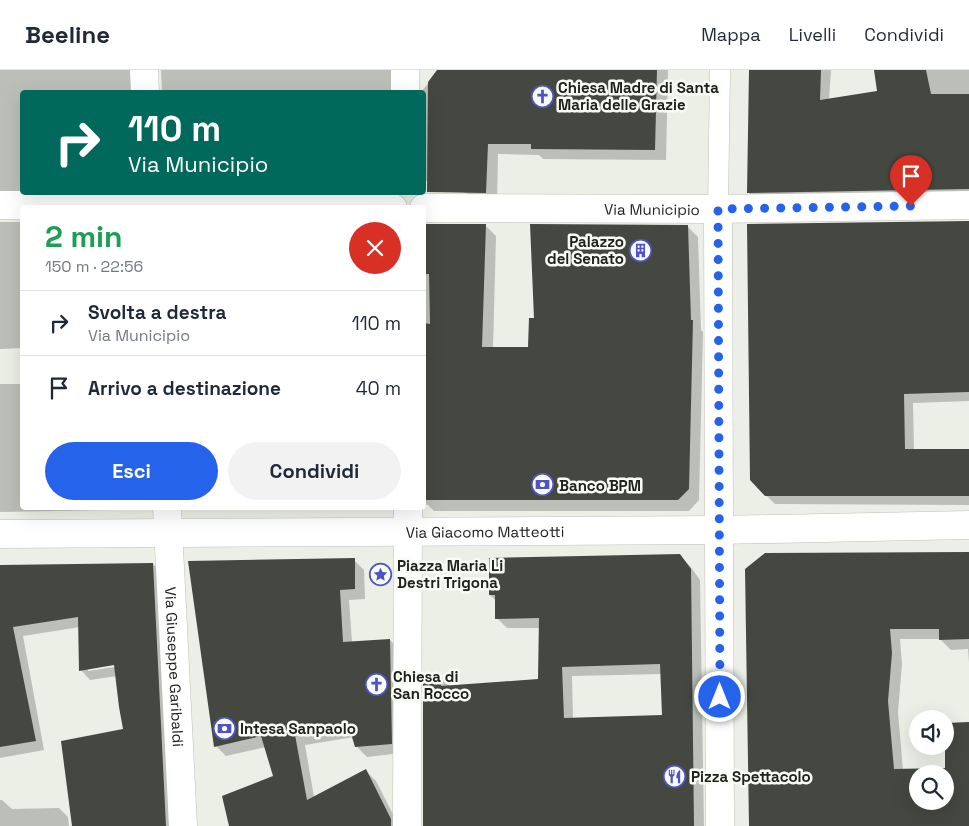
<!DOCTYPE html>
<html lang="it">
<head>
<meta charset="utf-8">
<style>
  body { margin:0; font-family:"Space Grotesk",sans-serif; background:#f2f2f3; color:#1f2937; height:100vh; display:flex; flex-direction:column; font-size:19px; white-space:nowrap }
  * { box-sizing:border-box; margin:0 }
  p { font-size:16px; color:#747a83 }
  .icon { flex:none; width:28px; height:28px; fill:none; stroke:currentColor; stroke-width:2; stroke-linecap:round; stroke-linejoin:round }
  .map { position:relative; flex:1; overflow:hidden }
  .sheet { position:absolute; left:20px; top:135px; width:406px; height:305px; display:flex; flex-direction:column; background:#fff; border-radius:5px; box-shadow:0 5px 20px #0002 }
  .sheet>* { flex:none }
  .guide { position:absolute; left:20px; top:20px; width:406px; height:105px; border-radius:5px; box-shadow:0 5px 20px #0002; background:#00695c; color:#fff; overflow:hidden }
  .buttons { position:absolute; left:909px; top:640px; display:grid; gap:10px }
  .buttons a { display:grid; place-items:center; width:45px; height:45px; border-radius:50%; background:#fff; box-shadow:0 5px 20px #0002; font-size:25px }
  .pin { position:absolute; display:grid; place-items:center; width:42px; height:42px; color:#fff; margin:-51px -21px; border-radius:50% 50% 50% 0; rotate:-45deg; box-shadow:0 0 5px #0007 }
  .pin .icon { rotate:45deg }
  .me { position:absolute; width:55px; margin:-28px; rotate:0deg; stroke-linejoin:round; filter:drop-shadow(0 0 4px #0008) }
  .turn { display:flex; align-items:center; gap:18px; height:105px; padding:0 25px; font-size:22px }
  .turn .icon { width:65px; height:65px; stroke-width:2.5 }
  .turn b { display:block; font-size:35px; line-height:42px }
  .round { display:grid; place-items:center; flex:none; width:52px; height:52px; border-radius:26px; background:#f2f2f3 }
  .headline { display:flex; align-items:center; justify-content:space-between; height:85px; padding:0 25px }
  h1 { font-size:30px; font-weight:800; line-height:38px; color:#1e9e55 }
  .action { display:flex; gap:10px; margin-top:auto; padding:10px 25px }
  .action a { flex:1; height:58px; border-radius:30px; background:#2563eb; color:#fff; font-size:20px; font-weight:800; line-height:58px; text-align:center }
  .action a+a { background:#f2f2f3; color:#1f2937 }
  ul { padding:0; list-style:none }
  li { display:flex; align-items:center; gap:15px; height:65px; padding:0 25px; border-top:1px solid #e0e1e3 }
  li div { flex:1 }
  li b { display:block; font-size:19px }
  li em { font-style:normal }
  header { display:flex; align-items:center; gap:30px; box-sizing:border-box; height:70px; padding:0 25px; background:#fff; border-bottom:1px solid #e0e1e3 }
  header strong { font-size:24px }
  nav { display:flex; gap:28px; margin-inline-start:auto; font-size:18px }
  .map>svg:first-child { display:block }
  .shadow { fill:#0003; fill-rule:evenodd }
  .building { fill:#454841; fill-rule:evenodd }
  .lines { fill:none; stroke-linecap:round; stroke-linejoin:round }
  .pedestrian-casing { stroke:#bcc0b8; stroke-width:21 }
  .minor-casing { stroke:#bcc0b8; stroke-width:29 }
  .tertiary-casing { stroke:#bcc0b8; stroke-width:29 }
  .secondary-casing { stroke:#bcc0b8; stroke-width:29 }
  .pedestrian { stroke:#fff; stroke-width:20 }
  .minor { stroke:#fff; stroke-width:28 }
  .tertiary { stroke:#fff; stroke-width:28 }
  .secondary { stroke:#fff; stroke-width:28 }
  .route { stroke:#2563eb; stroke-width:9; stroke-dasharray:0 16.2 }
  .labels { text-anchor:middle; dominant-baseline:central; stroke-width:5; stroke-linejoin:round; paint-order:stroke }
  .poi-label { font-size:15px; font-weight:bold; fill:#20221f; stroke:#f8fcf3; text-anchor:start }
  .street-label { font-size:15px; fill:#20221f; stroke:#f8fcf3 }
</style>
</head>
<body>
<header>
<strong>Beeline</strong>
<nav><a>Mappa</a><a>Livelli</a><a>Condividi</a></nav>
</header>
<div class="map">
<svg width="969" height="756" viewBox="0 0 969 756">
  <rect width="100%" height="100%" fill="#ebefe6"/>
  <path class="shadow" d="M 0,0 L 144,0 L 139,22 L 22,22 L 22,122 L 0,135 Z
    M 161,0 L 398,0 L 400,22 L 162,22 Z
    M 439,0 L 668,0 L 666,90 L 543,89 L 539,85 L 498,84 L 497,133 L 424,110 L 424,22 L 421,22 Z
    M 750,0 L 831,0 L 829,30 L 879,22 L 875,0 L 969,0 L 969,128 L 757,132 L 748,122 Z
    M 171,122 L 397,122 L 397,133 Z
    M 0,152 L 22,152 L 22,278 L 0,279 Z
    M 969,152 L 969,331 L 913,333 L 914,380 L 969,380 L 969,435 L 775,434 L 766,425 Z
    M 424,155 L 485,155 L 496,166 L 493,278 L 530,279 L 535,249 L 687,156 L 698,167 L 701,260 L 703,262 L 699,430 L 689,441 L 434,441 L 428,435 L 424,434 Z
    M 0,314 L 22,314 L 22,438 L 167,438 L 166,439 L 0,442 Z
    M 190,438 L 408,438 L 191,439 Z
    M 969,483 L 969,593 L 968,579 L 951,580 L 940,569 L 900,569 L 902,594 L 898,642 L 903,700 L 947,699 L 945,654 L 969,653 L 969,756 L 751,756 L 746,500 ZM 918,704 L 945,704 L 945,731 L 918,731 Z
    M 679,485 L 690,496 L 700,510 L 704,756 L 424,756 L 440,606 L 451,617 L 540,610 L 540,558 L 507,558 L 497,548 L 496,531 L 490,525 ZM 662,604 L 663,646 L 573,648 L 572,606 Z
    M 354,490 L 364,500 L 365,529 L 349,530 L 352,572 L 390,570 L 400,580 L 401,683 L 367,687 L 357,677 L 354,667 L 305,675 L 314,727 L 366,701 L 376,711 L 399,756 L 231,756 L 275,707 L 266,677 L 226,686 L 216,676 Z
    M 153,494 L 162,504 L 175,756 L 97,756 L 124,660 L 117,606 L 90,610 L 81,600 L 80,557 L 23,566 L 44,680 L 0,688 L 0,496 ZM 120,593 L 121,596 L 88,601 L 88,598 Z
    M 0,730 L 2,730 L 12,739 L 59,738 L 68,747 L 69,756 L 0,756 Z"/>
  <path class="building" d="M 437,0 L 657,0 L 655,80 L 531,79 L 531,74 L 488,74 L 486,123 L 427,122 L 428,12 Z
    M 749,0 L 821,0 L 820,30 L 877,21 L 874,0 L 926,0 L 931,24 L 969,24 L 969,119 L 747,123 Z
    M 969,151 L 969,322 L 904,324 L 905,379 L 969,379 L 969,426 L 765,426 L 750,410 L 747,154 Z
    M 424,154 L 486,154 L 482,277 L 528,277 L 529,248 L 534,248 L 530,154 L 688,155 L 691,250 L 693,250 L 689,419 L 678,430 L 424,430 L 424,253 L 430,254 L 429,204 L 424,204 Z
    M 969,482 L 969,569 L 939,570 L 939,559 L 890,559 L 892,583 L 888,631 L 894,699 L 945,698 L 945,653 L 969,652 L 969,756 L 749,756 L 745,499 L 765,483 ZM 918,704 L 945,704 L 945,731 L 918,731 Z
    M 680,484 L 691,499 L 694,756 L 423,756 L 423,607 L 441,605 L 441,616 L 538,609 L 539,548 L 495,549 L 495,525 L 489,525 L 489,488 ZM 660,594 L 662,645 L 564,648 L 562,597 Z
    M 355,488 L 355,519 L 340,520 L 343,572 L 390,569 L 392,674 L 355,677 L 349,657 L 295,665 L 307,730 L 366,699 L 391,749 L 391,756 L 229,756 L 222,726 L 273,706 L 261,666 L 214,677 L 188,491 Z
    M 153,493 L 166,756 L 72,756 L 61,671 L 123,659 L 119,637 L 114,595 L 79,601 L 78,547 L 13,557 L 36,671 L 0,677 L 0,495 Z"/>
  <g class="lines">
    <defs>
      <path id="pedestrian" d="M 718,139 L 720,0"/>
      <g id="minor">
        <path d="M 405,22 L 405,0"/>
        <path d="M 151,135 L 393,138"/>
        <path id="s1" d="M 424,138 L 718,139 L 969,135"/>
        <path d="M 718,139 L 719,460"/>
        <path d="M 407,756 L 408,438"/>
      </g>
      <path id="tertiary" d="M 0,135 L 151,135"/>
      <g id="secondary">
        <path d="M 144,0 L 145,22"/>
        <path d="M 151,122 L 151,138"/>
        <path id="s2" d="M 167,438 L 183,756"/>
        <path d="M 719,460 L 720,756"/>
        <path id="s3" d="M 0,464 L 719,460 L 969,455"/>
      </g>
    </defs>
    <use href="#pedestrian" class="pedestrian-casing"/>
    <use href="#minor" class="minor-casing"/>
    <use href="#tertiary" class="tertiary-casing"/>
    <use href="#secondary" class="secondary-casing"/>
    <use href="#pedestrian" class="pedestrian"/>
    <use href="#minor" class="minor"/>
    <use href="#tertiary" class="tertiary"/>
    <use href="#secondary" class="secondary"/>
  </g>
  <g class="lines">
    <path class="route" d="M 720,627 L 718,139 L 911,136"/>
  </g>
  <defs>
    <symbol id="church-ring" viewBox="-11 -11 22 22"><circle r="9.5" fill="#f8fcf3" stroke="#4f52c8" stroke-width="1.5"/><path d="M-1.2-6h2.4v3.5h3.3v2.4h-3.3V6h-2.4V-.1h-3.3v-2.4h3.3Z" fill="#4f52c8"/></symbol>
    <symbol id="building-ring" viewBox="-11 -11 22 22"><circle r="9.5" fill="#f8fcf3" stroke="#4f52c8" stroke-width="1.5"/><path d="M-4-6H4V6H1V3H-1V6H-4ZM-2.5-4.3h1.7v1.8h-1.7ZM.8-4.3h1.7v1.8H.8ZM-2.5-1h1.7V.8h-1.7ZM.8-1h1.7V.8H.8Z" fill="#4f52c8"/></symbol>
    <symbol id="bank-ring" viewBox="-11 -11 22 22"><circle r="9.5" fill="#f8fcf3" stroke="#4f52c8" stroke-width="1.5"/><path d="M-6-4H6V4H-6ZM0-2.3a2.3 2.3 0 1 0 0 4.6a2.3 2.3 0 1 0 0-4.6Z" fill="#4f52c8"/></symbol>
    <symbol id="sight-ring" viewBox="-11 -11 22 22"><circle r="9.5" fill="#f8fcf3" stroke="#4f52c8" stroke-width="1.5"/><path d="M0-6L1.8-2.2L6-1.7L2.9 1.2L3.7 5.4L0 3.3L-3.7 5.4L-2.9 1.2L-6-1.7L-1.8-2.2Z" fill="#4f52c8"/></symbol>
    <symbol id="restaurant-ring" viewBox="-11 -11 22 22"><circle r="9.5" fill="#f8fcf3" stroke="#4f52c8" stroke-width="1.5"/><path d="M-5-6h1v4h1v-4h1v4h1v-4h1v5L-1.5 .5V6h-2V.5L-5-1ZM5-6V6H3V1.5H1.5Q1.5-4 5-6Z" fill="#4f52c8"/></symbol>
  </defs>
  <g fill-rule="evenodd">
    <use href="#church-ring" x="530" y="14" width="25" height="25"/>
    <use href="#building-ring" x="628" y="168" width="25" height="25"/>
    <use href="#bank-ring" x="530" y="402" width="25" height="25"/>
    <use href="#sight-ring" x="368" y="492" width="25" height="25"/>
    <use href="#church-ring" x="364" y="602" width="25" height="25"/>
    <use href="#bank-ring" x="212" y="646" width="25" height="25"/>
    <use href="#restaurant-ring" x="662" y="694" width="25" height="25"/>
  </g>
  <g class="labels">
    <g class="poi-label">
      <text x="558" y="17">Chiesa Madre di Santa<tspan x="558" dy="17">Maria delle Grazie</tspan></text>
      <text x="624" y="171" text-anchor="end">Palazzo<tspan x="624" dy="17">del Senato</tspan></text>
      <text x="559" y="415">Banco BPM</text>
      <text x="397" y="495">Piazza Maria Li<tspan x="397" dy="17">Destri Trigona</tspan></text>
      <text x="393" y="606">Chiesa di<tspan x="393" dy="17">San Rocco</tspan></text>
      <text x="240" y="658">Intesa Sanpaolo</text>
      <text x="691" y="706">Pizza Spettacolo</text>
    </g>
    <g class="street-label">
      <text stroke="none"><textPath href="#s1" startOffset="228">Via Municipio</textPath></text>
      <text stroke="none"><textPath href="#s3" startOffset="485">Via Giacomo Matteotti</textPath></text>
      <text stroke="none"><textPath href="#s2" startOffset="159">Via Giuseppe Garibaldi</textPath></text>
    </g>
  </g>
</svg>
<div class="buttons">
<a><svg class="icon" aria-label="sound" viewBox="0 0 24 24"><path d="M4 9h4l5-4v14l-5-4H4zM17 9q2 3 0 6"/></svg></a>
<a><svg class="icon" aria-label="search" viewBox="0 0 24 24"><circle cx="10" cy="10" r="6"/><path d="M15 15l6 6"/></svg></a>
</div>
<div class="pin" style="left:911px;top:136px;background:#d93025"><svg class="icon" aria-label="arrive" viewBox="0 0 24 24"><path d="M6 21V4h12l-3 4 3 4H6"/></svg></div>
<svg class="me" style="left:720px;top:627px" viewBox="-20 -20 40 40"><circle r="17" fill="#2563eb" stroke="#fff" stroke-width="3"/><path d="M0-11L8 9 0 5-8 9z" fill="#fff"/></svg>
<div class="guide">
<div class="turn"><svg class="icon" aria-label="right" viewBox="0 0 24 24"><path d="M7 20v-9h11M14 6l5 5-5 5"/></svg><div><b>110 m</b>Via Municipio</div></div>
</div>
<section class="sheet">
<div class="headline"><div><h1>2 min</h1><p>150 m · 22:56</p></div><a class="round" style="background:#d93025;color:#fff"><svg class="icon" aria-label="close" viewBox="0 0 24 24"><path d="M6 6l12 12M18 6L6 18"/></svg></a></div>
<ul>
<li><svg class="icon" aria-label="right" viewBox="0 0 24 24"><path d="M7 20v-9h11M14 6l5 5-5 5"/></svg><div><b>Svolta a destra</b><p>Via Municipio</p></div><em>110 m</em></li>
<li><svg class="icon" aria-label="arrive" viewBox="0 0 24 24"><path d="M6 21V4h12l-3 4 3 4H6"/></svg><div><b>Arrivo a destinazione</b></div><em>40 m</em></li>
</ul>
<div class="action"><a>Esci</a><a>Condividi</a></div>
</section>
</div>
</body>
</html>
